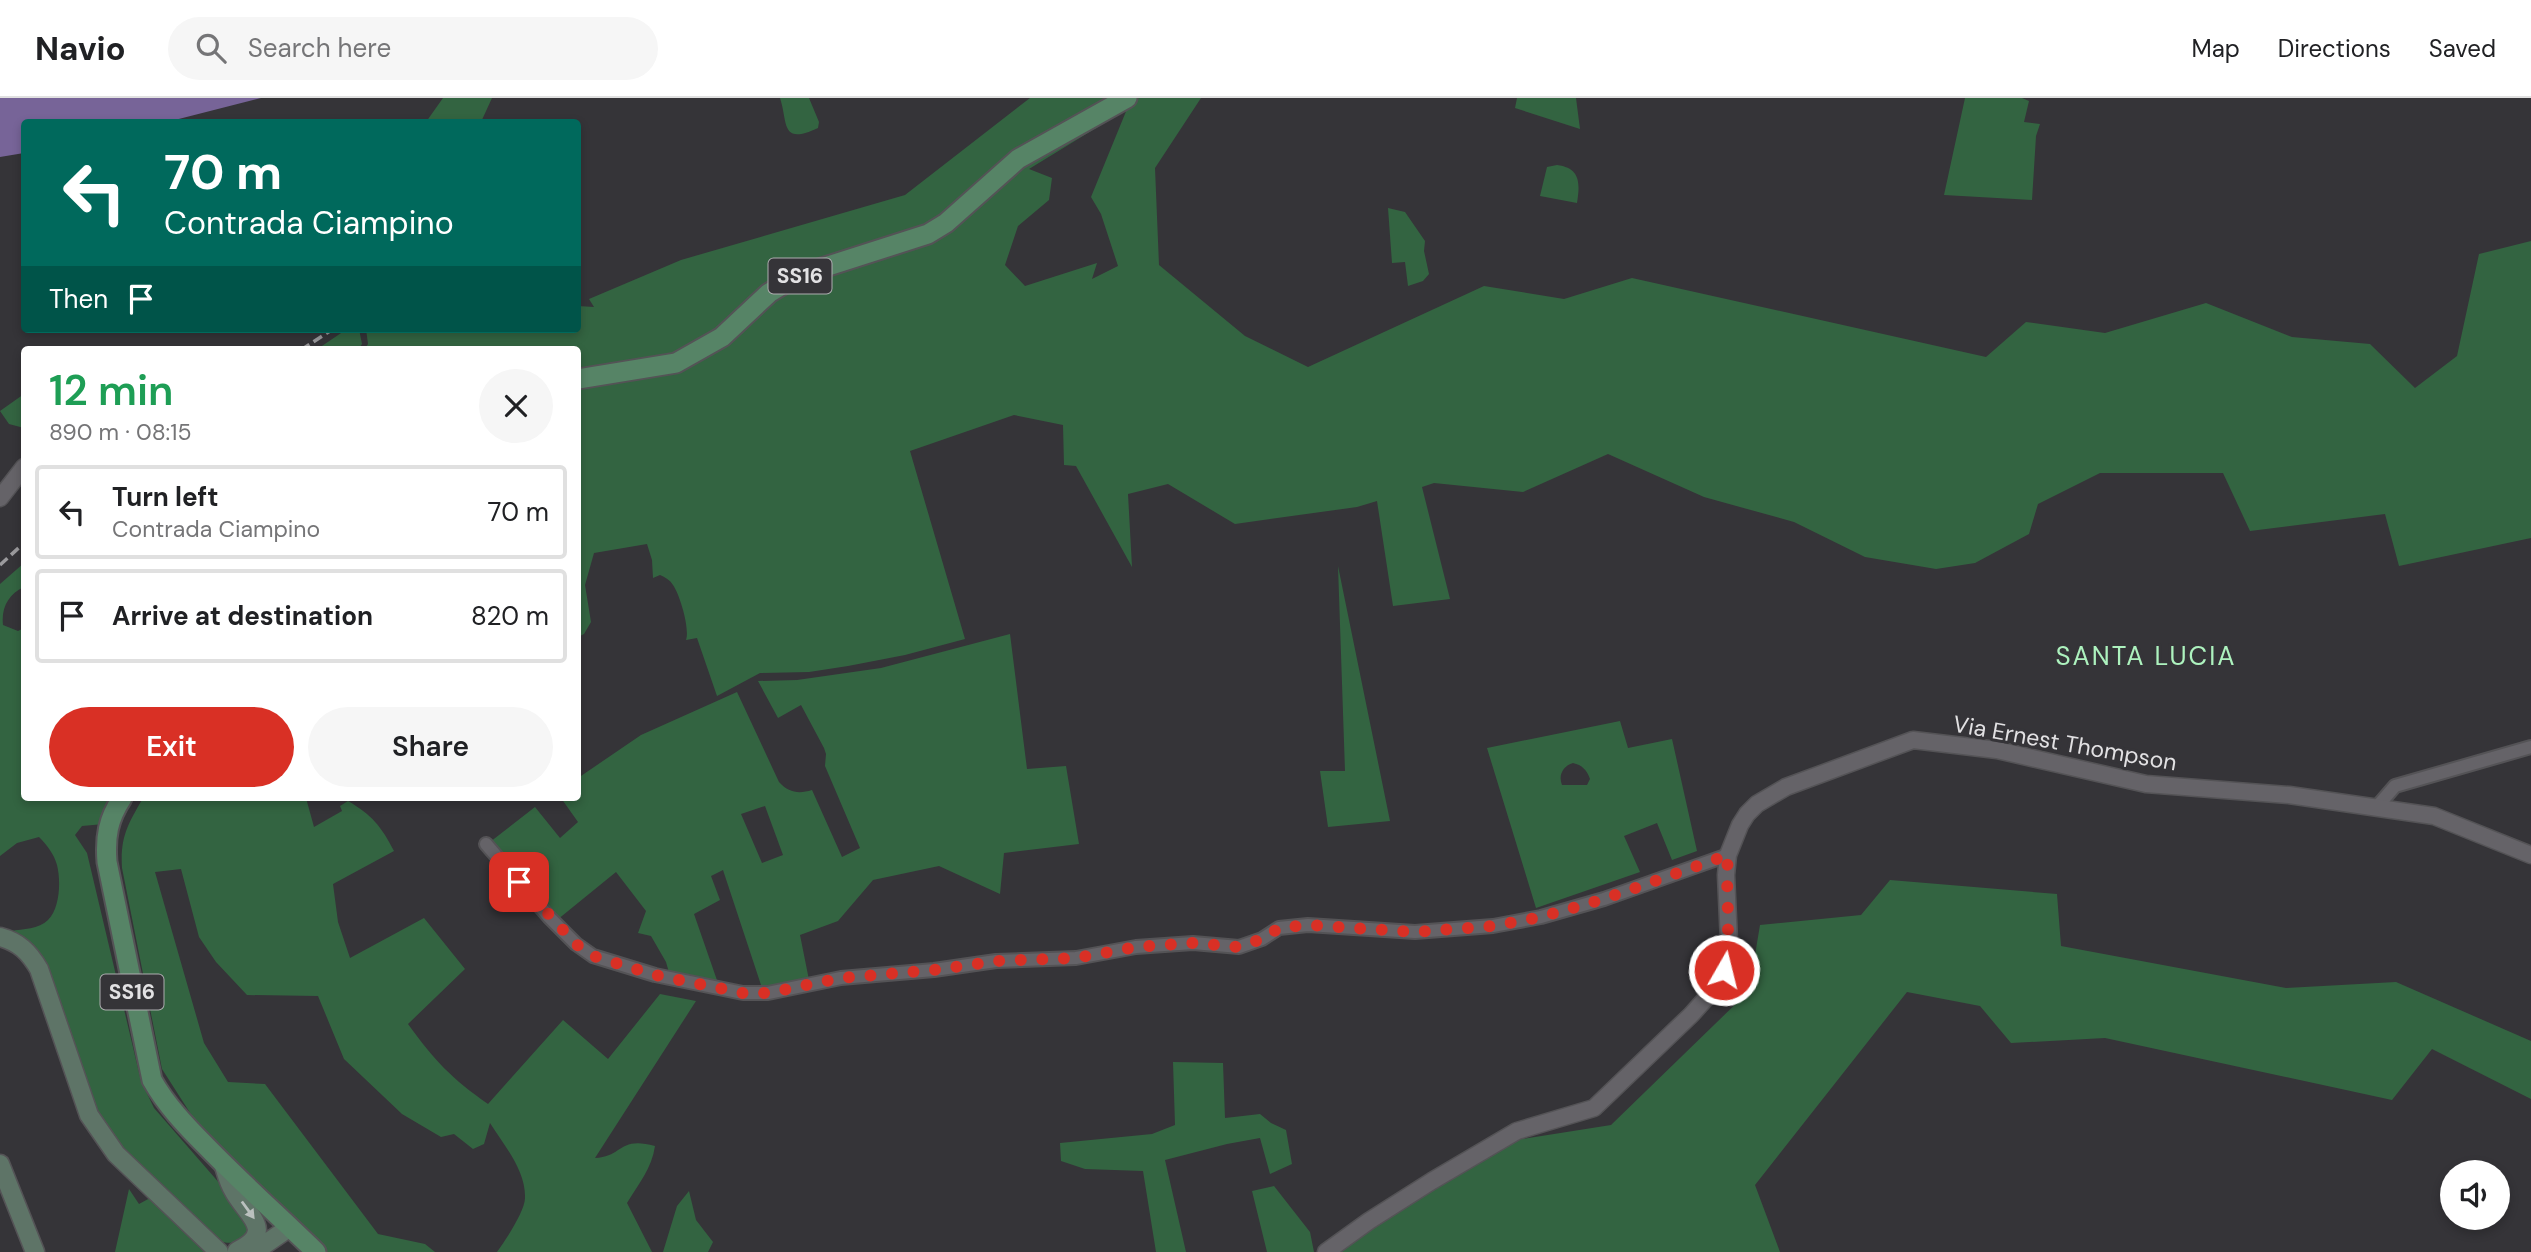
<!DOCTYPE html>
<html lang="en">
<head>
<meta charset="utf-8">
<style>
  body { margin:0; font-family:"DM Sans",sans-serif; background:#f6f6f6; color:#202124; height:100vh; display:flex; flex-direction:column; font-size:26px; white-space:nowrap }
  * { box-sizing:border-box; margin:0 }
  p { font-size:23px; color:#757577 }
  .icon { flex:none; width:38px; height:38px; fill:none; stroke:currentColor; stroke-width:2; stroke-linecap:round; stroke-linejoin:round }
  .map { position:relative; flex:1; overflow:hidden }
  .sheet { position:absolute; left:21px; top:248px; width:560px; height:455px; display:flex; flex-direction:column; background:#fff; border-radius:7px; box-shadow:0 4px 10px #0003 }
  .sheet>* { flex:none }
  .hud { position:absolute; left:21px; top:21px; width:560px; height:214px; border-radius:7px; box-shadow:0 4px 10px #0003; background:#00695c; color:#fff; overflow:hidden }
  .tools { position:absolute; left:2440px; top:1062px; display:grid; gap:14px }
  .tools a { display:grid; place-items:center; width:70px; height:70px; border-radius:50%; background:#fff; box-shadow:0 4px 10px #0003; font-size:35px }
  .pin { position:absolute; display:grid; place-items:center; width:60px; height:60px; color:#fff; margin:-30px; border-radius:14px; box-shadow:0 4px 10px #0006 }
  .me { position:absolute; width:77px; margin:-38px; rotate:8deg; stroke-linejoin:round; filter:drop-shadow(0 0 5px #0008) }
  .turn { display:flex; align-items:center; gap:24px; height:147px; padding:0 28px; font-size:32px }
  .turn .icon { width:91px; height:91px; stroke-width:2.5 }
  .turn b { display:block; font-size:49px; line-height:60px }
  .then { display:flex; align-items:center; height:66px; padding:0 28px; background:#0003; gap:14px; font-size:26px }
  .round { display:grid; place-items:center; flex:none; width:74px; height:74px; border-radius:37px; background:#f6f6f6 }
  .overview { display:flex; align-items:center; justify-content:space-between; height:119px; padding:0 28px }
  h1 { font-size:42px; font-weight:600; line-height:52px; color:#1e9e55 }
  .action { display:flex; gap:14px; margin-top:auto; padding:14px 28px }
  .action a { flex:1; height:80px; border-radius:42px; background:#d93025; color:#fff; font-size:28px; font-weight:600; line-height:80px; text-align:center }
  .action a+a { background:#f6f6f6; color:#202124 }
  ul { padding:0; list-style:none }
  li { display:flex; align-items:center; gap:21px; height:94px; margin:0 14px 10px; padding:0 14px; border:4px solid #e0e0e0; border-radius:7px }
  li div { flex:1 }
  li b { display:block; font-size:26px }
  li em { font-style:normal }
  header { display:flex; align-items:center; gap:42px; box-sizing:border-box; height:98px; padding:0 35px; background:#fff; border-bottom:2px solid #e0e0e0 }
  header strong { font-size:33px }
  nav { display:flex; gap:38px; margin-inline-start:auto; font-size:24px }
  .search { width:490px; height:63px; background:#f6f6f6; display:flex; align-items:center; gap:18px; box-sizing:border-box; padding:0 24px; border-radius:38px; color:#757577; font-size:26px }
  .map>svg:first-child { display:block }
  .green { fill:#336441; fill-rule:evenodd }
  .water { fill:#776498 }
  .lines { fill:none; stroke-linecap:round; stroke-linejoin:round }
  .minor-casing { stroke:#545356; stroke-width:16 }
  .tertiary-casing { stroke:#545356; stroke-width:19 }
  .secondary-casing { stroke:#545356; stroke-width:21 }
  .primary-casing { stroke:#545356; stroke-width:23 }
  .minor { stroke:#656368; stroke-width:12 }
  .tertiary { stroke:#656368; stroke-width:16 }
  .secondary { stroke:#5e7467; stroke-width:18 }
  .primary { stroke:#568466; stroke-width:19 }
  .rail { stroke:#9b9a9d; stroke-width:3.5; stroke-dasharray:10 5; stroke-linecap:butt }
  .oneway { fill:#bac0be }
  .route { stroke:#d93025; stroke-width:12; stroke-dasharray:0 21.6 }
  .labels { text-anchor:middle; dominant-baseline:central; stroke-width:6; stroke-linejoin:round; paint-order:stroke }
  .shield { fill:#353438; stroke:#aeadb0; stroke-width:2 }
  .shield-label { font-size:21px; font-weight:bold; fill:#e2e1e3 }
  .street-label { font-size:23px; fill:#e2e1e3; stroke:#353438 }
  .quarter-label { font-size:26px; letter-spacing:2px; fill:#adf2be; stroke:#353438 }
</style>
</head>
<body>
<header>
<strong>Navio</strong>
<div class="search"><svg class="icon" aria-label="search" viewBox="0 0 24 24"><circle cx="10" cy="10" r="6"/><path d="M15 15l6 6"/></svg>Search here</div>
<nav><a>Map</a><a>Directions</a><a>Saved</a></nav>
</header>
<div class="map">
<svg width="2531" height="1154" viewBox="0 0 2531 1154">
  <rect width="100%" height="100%" fill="#353438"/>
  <path class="green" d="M 443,0 L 492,0 L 481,24 L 426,24 Z
    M 780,0 L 809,0 L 819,24 L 818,30 C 780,48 788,24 780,0 Z
    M 1030,0 L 1201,0 L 1155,70 L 1159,167 L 1245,238 L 1308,269 L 1484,188 L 1564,201 L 1632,180 L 1986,259 L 2026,224 L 2105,235 L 2206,205 L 2292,239 L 2370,246 L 2415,290 L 2457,258 L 2479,156 L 2531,143 L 2531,440 L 2399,468 L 2385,416 L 2250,433 L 2223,375 L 2100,375 L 2038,406 L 2029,436 L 1975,465 L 1936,471 L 1865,459 L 1794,424 L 1704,399 L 1608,356 L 1523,394 L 1434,385 L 1422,389 L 1450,501 L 1393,508 L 1377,403 L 1357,409 L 1235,426 L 1168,386 L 1128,396 L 1132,469 L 1076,368 L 1064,367 L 1063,327 L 1014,317 L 910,353 L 965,541 L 905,557 L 848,568 L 809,574 L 760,575 L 717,598 L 697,540 L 686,542 C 690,531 680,497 673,487 C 670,482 665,479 660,477 L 653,480 L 652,462 L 647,446 L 594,455 L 585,487 L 591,524 L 584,536 L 578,539 L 578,291 L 644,280 L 675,273 L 726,226 L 698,245 L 661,261 L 578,273 L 578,252 L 364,252 L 368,246 L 366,231 L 578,231 L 578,208 L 594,209 L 589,201 L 681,162 L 905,97 ZM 1127,11 L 1091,99 L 1101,116 L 1118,168 L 1092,181 L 1097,165 L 1025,188 L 1005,167 L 1018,128 L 1049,102 L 1052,80 L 1029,71 Z
    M 1517,0 L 1576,0 L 1580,31 L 1515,10 Z
    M 1965,0 L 2022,0 L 2029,3 L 2024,24 L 2040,26 L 2036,38 L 2032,102 L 1944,97 Z
    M 1557,67 C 1581,70 1580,86 1577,105 L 1540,98 L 1547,69 Z
    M 1388,110 L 1405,114 L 1425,143 L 1424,153 L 1429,176 L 1423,183 L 1408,188 L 1405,164 L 1392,165 Z
    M 347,231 L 359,231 L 362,246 L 358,252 L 316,252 Z
    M 24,296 L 24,330 L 9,326 L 0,313 Z
    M 24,465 L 24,489 C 9,496 1,509 3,527 L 18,533 L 24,530 L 24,700 L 118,700 L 104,726 L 82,728 L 75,737 L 87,755 L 141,983 L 154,1010 L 241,1110 L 250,1134 C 238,1144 233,1148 217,1142 L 131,1062 L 94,1011 L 40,857 L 26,841 L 11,833 C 23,831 39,831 48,822 C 60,810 61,783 57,767 C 54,756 47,747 39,739 L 17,745 L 0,758 L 0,486 Z
    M 1338,468 L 1390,723 L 1328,729 L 1320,673 L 1345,673 Z
    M 1010,536 L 1027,671 L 1066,668 L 1079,746 L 1004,755 L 1000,796 L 939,768 L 873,782 L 838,823 L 800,837 L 809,882 L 762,890 L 723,772 L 711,778 L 720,802 L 694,816 L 719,888 L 670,878 L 666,864 L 651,838 L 638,835 L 646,813 L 616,774 L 557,822 L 490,744 L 535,709 L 560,740 L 578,724 L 561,700 L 578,700 L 578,680 L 641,637 L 737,594 L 779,684 C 789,695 799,696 812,692 L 842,759 L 860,750 L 825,668 L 826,656 L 824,650 L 801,607 L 778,620 L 758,583 L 797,582 L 881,570 ZM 765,708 L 783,757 L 762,765 L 741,716 Z
    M 1620,623 L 1628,650 L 1672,641 L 1697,753 L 1672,762 L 1657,725 L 1624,738 L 1640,774 L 1536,810 L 1487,650 ZM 1573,665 C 1582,667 1587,672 1590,681 L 1587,687 L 1562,687 C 1558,677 1563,668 1573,665 Z
    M 143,700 L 306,700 L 314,729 L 342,713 L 340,708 L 348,703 C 372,717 381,728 394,753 L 333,786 L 338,824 L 350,860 L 424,820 L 465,871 L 408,926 C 435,963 451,980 488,1006 L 563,922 L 608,961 L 660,896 L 696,903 L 595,1060 C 623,1059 618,1038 655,1048 C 652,1070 638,1087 627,1105 L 652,1154 L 497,1154 C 505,1143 525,1113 525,1100 C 526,1073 504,1047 490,1025 L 484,1046 L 473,1051 L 454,1036 L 441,1039 L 402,1016 L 344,961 L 318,898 L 247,897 L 216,864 L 199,839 L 181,771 L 155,774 L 204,945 L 228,984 L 265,986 L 378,1136 L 425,1146 L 435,1154 L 326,1154 L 194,1021 L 162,971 L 122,770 C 120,739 128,726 143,700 Z
    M 1890,782 L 2057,796 L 2061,848 L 2286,890 L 2396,884 L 2531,943 L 2531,1001 L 2432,951 L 2392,1002 L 2105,940 L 2011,945 L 1980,908 L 1907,894 L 1755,1087 L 1780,1154 L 1338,1154 L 1378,1124 L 1509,1043 L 1611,1027 L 1749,893 L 1760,827 L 1861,817 Z
    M 1173,964 L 1223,965 L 1225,1020 L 1260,1016 L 1271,1025 L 1286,1032 L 1292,1066 L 1270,1076 L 1260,1040 L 1227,1046 L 1165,1062 L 1186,1154 L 1156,1154 L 1143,1073 L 1085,1071 L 1061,1063 L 1060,1045 L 1152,1036 L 1175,1027 Z
    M 1274,1088 L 1310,1134 L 1314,1154 L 1267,1154 L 1252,1093 Z
    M 129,1091 L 139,1106 L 150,1100 L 205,1154 L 115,1154 Z
    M 689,1093 L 696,1122 L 713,1144 L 708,1154 L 663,1154 L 677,1108 Z"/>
  <path class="water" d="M 0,0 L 261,0 L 167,24 L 24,24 L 24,55 L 0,59 Z"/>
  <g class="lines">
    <defs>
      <path id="minor" d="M 2376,710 L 2395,688 L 2531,649
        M 486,746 L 549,819 L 576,846 L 593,858 L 655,877 L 743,895 L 768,895 L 841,880 L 934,872 L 996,863 L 1076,860 L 1136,849 L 1193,845 L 1239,849 L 1262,841 L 1279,830 L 1308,827 L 1415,834 L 1493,828 L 1541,819 L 1604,801 L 1728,757"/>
      <path id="tertiary" d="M 0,400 L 24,369
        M 1326,1154 L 1369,1123 L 1432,1083 L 1517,1033 L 1594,1010 L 1691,917 L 1708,898 L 1724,872 L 1729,844 L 1726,777 L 1728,757 L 1740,727 L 1747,716 L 1757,706 L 1786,689 L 1913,642 L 1997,652 L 2146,686 L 2289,697 L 2434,718 L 2531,757"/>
      <path id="secondary" d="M 0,839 C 19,844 29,854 39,871 L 89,1017 L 116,1056 L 219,1154
        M 223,1065 C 226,1074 228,1084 233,1092 C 245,1116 278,1133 237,1153
        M 0,1066 L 35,1154
        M 244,1152 L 264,1147 L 290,1129"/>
      <path id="primary" d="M 578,281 L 676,265 L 722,239 L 769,195 L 797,178 L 928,136 L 946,125 L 1018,61 L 1127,0
        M 122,700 C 108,721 105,739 107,764 L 152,982 C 166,1007 186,1028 207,1049 C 242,1085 280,1119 316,1154"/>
    </defs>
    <use href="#minor" class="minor-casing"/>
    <use href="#tertiary" class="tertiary-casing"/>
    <use href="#secondary" class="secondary-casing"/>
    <use href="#primary" class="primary-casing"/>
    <use href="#minor" class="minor"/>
    <use href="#tertiary" class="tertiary"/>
    <use href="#secondary" class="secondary"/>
    <use href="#primary" class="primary"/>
    <path class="rail" d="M 301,252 L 333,231
      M 0,467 L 24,445"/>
  </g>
  <defs><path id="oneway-solid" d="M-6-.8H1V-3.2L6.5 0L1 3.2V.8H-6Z" transform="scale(1.75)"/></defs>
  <use class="oneway" href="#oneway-solid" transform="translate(248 1112) rotate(54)"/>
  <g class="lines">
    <path class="route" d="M 519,784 L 576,846 L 593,858 L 655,877 L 743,895 L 768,895 L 841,880 L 934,872 L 996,863 L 1076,860 L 1136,849 L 1193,845 L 1239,849 L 1262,841 L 1279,830 L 1308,827 L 1415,834 L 1493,828 L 1541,819 L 1604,801 L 1728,757 C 1725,796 1732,833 1724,872"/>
  </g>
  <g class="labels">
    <g class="shield">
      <rect x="768.5" y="160.5" width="63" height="35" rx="5"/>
      <rect x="100.5" y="876.5" width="63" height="35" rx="5"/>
    </g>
    <g class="shield-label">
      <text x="800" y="178">SS16</text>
      <text x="132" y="894">SS16</text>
    </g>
    <g class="street-label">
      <text transform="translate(2065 645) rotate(10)">Via Ernest Thompson</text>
    </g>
    <g class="quarter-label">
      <text x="2146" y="558">SANTA LUCIA</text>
    </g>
  </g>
</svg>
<div class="tools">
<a><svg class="icon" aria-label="sound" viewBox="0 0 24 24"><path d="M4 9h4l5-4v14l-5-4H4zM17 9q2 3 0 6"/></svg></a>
</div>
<div class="pin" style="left:519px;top:784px;background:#d93025"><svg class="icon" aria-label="arrive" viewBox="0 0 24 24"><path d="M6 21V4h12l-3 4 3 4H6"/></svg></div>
<svg class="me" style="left:1724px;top:872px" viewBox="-20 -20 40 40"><circle r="17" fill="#d93025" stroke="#fff" stroke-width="3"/><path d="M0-11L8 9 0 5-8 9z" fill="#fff"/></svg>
<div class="hud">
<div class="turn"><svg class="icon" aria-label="left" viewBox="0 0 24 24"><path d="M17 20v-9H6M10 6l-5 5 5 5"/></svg><div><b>70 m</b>Contrada Ciampino</div></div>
<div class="then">Then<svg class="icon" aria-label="arrive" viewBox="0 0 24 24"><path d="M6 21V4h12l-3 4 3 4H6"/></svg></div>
</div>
<section class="sheet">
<div class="overview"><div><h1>12 min</h1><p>890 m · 08:15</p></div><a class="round"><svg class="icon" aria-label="close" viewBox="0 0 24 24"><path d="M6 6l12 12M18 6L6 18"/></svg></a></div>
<ul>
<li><svg class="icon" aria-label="left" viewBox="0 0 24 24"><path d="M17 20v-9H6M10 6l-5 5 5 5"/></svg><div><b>Turn left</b><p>Contrada Ciampino</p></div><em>70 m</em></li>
<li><svg class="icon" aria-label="arrive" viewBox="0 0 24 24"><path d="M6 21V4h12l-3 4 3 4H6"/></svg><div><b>Arrive at destination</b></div><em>820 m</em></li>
</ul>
<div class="action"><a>Exit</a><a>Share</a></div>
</section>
</div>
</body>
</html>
